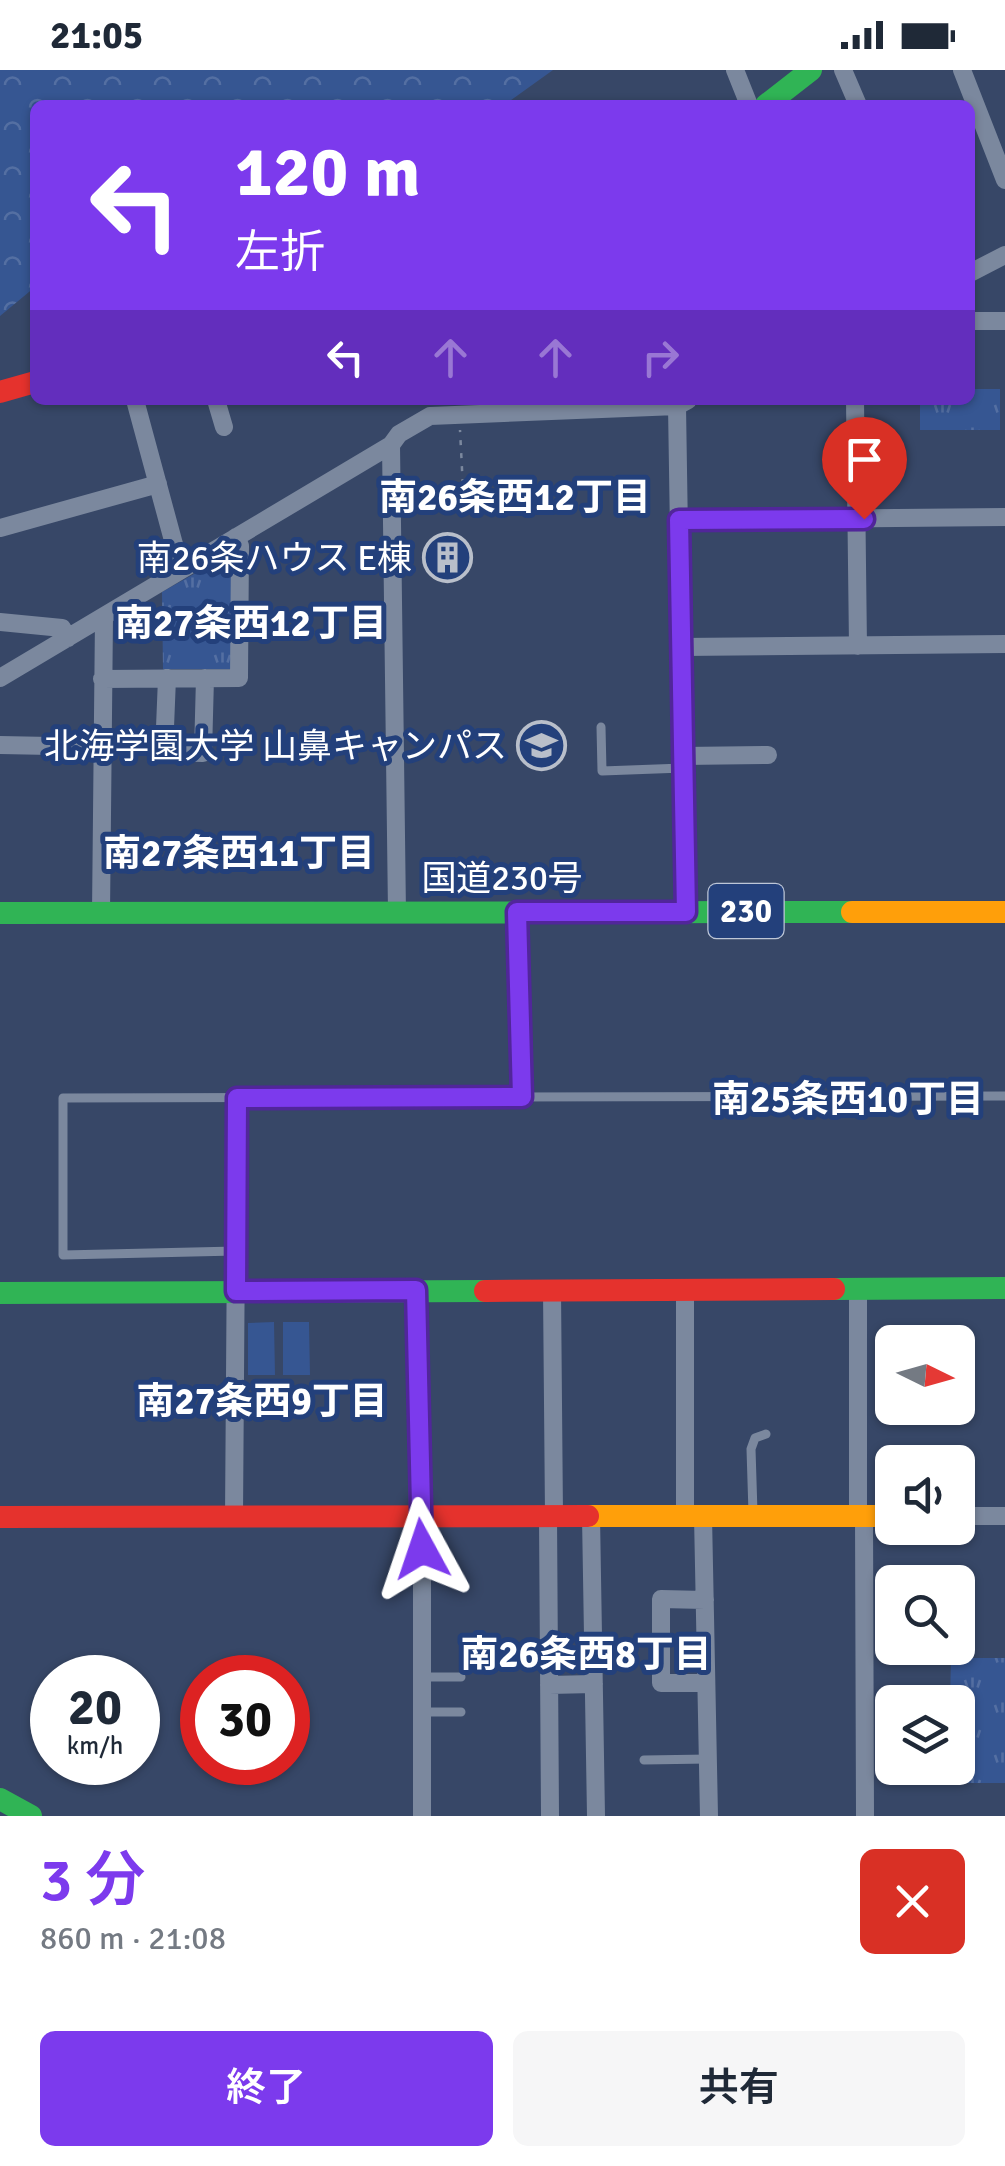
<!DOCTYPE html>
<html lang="ja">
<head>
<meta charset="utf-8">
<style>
  body { margin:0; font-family:Signika,"Noto Sans JP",sans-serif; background:#f6f6f7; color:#1f2937; height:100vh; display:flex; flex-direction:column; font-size:38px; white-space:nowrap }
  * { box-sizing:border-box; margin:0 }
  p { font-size:32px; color:#747a83 }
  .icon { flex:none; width:55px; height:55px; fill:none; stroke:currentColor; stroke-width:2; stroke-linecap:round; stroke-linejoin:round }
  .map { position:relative; height:1746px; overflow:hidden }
  .sheet { display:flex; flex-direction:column; background:#fff; flex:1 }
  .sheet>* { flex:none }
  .top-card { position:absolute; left:30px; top:30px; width:945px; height:305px; border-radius:15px; box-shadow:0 2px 8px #0004; background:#7c3aed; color:#fff; overflow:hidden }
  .needle { width:65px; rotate:95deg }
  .buttons { position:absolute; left:875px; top:1255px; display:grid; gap:20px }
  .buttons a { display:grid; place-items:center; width:100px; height:100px; border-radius:15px; background:#fff; box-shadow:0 2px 8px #0004; font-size:50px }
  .speed { position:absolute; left:30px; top:1585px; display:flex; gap:20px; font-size:50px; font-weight:700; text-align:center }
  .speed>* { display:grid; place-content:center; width:130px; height:130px; border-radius:50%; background:#fff; box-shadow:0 2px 8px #0004; line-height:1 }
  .speed small { font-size:25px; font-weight:400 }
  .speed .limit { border:15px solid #d22; background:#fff; color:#111 }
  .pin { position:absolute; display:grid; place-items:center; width:85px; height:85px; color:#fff; margin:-102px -42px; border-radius:50% 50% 50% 0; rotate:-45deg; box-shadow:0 0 10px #0007 }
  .pin .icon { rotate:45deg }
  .me { position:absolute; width:110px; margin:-55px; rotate:355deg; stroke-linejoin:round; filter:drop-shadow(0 0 8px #0008) }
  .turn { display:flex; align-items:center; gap:35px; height:210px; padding:0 40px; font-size:45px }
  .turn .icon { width:130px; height:130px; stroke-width:2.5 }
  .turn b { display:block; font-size:70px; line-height:85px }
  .lanes { display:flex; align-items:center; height:95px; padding:0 40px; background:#0003; justify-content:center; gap:50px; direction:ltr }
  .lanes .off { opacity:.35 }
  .round { display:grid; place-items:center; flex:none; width:105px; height:105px; border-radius:15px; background:#f6f6f7 }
  .summary { display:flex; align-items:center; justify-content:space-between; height:170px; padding:0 40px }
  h1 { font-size:60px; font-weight:600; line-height:75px; color:#7c3aed }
  .primary-button { display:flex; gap:20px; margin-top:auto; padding:20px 40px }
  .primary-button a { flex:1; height:115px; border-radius:15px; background:#7c3aed; color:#fff; font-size:40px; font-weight:600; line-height:115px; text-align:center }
  .primary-button a+a { background:#f6f6f7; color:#1f2937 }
  .status { display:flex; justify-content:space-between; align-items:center; height:70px; padding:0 50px; background:#fff; direction:ltr }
  .status svg { height:28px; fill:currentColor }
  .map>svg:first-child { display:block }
  .forest { fill:url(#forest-crowns) }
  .park { fill:url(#park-tufts) }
  .pitch { fill:#365692 }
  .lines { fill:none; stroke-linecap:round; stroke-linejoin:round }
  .path { stroke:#7b889e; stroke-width:2.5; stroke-dasharray:5 8; stroke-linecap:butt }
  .lane { stroke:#7b889e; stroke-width:9 }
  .street { stroke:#7b889e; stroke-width:18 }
  .fast { stroke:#30b455; stroke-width:22 }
  .slow { stroke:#ff9f0a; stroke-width:22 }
  .jam { stroke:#e5322d; stroke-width:22 }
  .route-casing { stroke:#51269a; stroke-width:25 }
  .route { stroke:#7c3aed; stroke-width:18 }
  .labels { text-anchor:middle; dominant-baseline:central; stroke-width:10; stroke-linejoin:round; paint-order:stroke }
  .shield { fill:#23407b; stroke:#bdc6d7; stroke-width:2.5 }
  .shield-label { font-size:32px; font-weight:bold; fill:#fff }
  .poi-label { font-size:35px; fill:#fff; stroke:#23407b; text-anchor:end }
  .street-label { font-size:35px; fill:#fff; stroke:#23407b }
  .neighbourhood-label { font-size:38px; font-weight:bold; fill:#fff; stroke:#23407b }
</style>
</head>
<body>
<div class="status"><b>21:05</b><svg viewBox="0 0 49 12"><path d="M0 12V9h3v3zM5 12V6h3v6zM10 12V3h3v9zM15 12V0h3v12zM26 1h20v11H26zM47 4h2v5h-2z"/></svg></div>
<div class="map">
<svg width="1005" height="1746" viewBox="0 0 1005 1746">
  <defs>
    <pattern id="forest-crowns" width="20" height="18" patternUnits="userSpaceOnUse" patternTransform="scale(2.5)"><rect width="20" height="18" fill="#365692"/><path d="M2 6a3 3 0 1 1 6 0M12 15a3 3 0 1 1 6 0" fill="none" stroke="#546fa2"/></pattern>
    <pattern id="park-tufts" width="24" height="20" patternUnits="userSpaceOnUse" patternTransform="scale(2.5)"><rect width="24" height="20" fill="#365692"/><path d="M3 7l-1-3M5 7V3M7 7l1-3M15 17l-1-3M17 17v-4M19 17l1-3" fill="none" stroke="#546fa2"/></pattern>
  </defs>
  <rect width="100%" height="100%" fill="#374767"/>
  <path class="forest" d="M 0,0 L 553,0 L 504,35 L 35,35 L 35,217 L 0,246 Z"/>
  <path class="park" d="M 970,319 L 1000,319 L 1000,360 L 920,360 L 920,330 L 970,330 Z
    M 231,483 L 232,599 L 163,599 L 162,522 Z
    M 951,1588 L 1005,1588 L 1005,1713 L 950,1713 L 950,1698 L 958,1698 L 958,1632 L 950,1632 Z"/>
  <path class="pitch" d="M 274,1252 L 275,1305 L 248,1305 L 248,1253 Z
    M 283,1252 L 309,1252 L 310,1305 L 283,1305 Z"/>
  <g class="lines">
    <path class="path" d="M 410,441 L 464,438 L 460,360"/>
    <path class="lane" d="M 601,657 L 602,701 L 683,698
      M 517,850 L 521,1027
      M 236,1181 L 63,1185 L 63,1028 L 1005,1026
      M 753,1443 L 751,1379 L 755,1368 L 766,1364
      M 422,1607 L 461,1607
      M 422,1642 L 461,1642
      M 644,1690 L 708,1689"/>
    <path class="street" d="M 735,0 L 749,35
      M 843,0 L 858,35
      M 962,0 L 1005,110
      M 970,203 L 1005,185
      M 970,251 L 1005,251
      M 135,330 L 181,500
      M 216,330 L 224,357
      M 855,330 L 858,576
      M 677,336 L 685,841
      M 391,375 L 397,843
      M 679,450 L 1005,447
      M 0,458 L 158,414
      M 0,552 L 62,558 L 68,568
      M 681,577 L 1005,574
      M 0,608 L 391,375 L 399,364 L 430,346 L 677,336 L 688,330
      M 167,608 L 164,682 L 203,683 L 205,608
      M 102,609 L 239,608 L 240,476 L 236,467
      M 0,675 L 102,677
      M 683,686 L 768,685
      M 101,843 L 104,547
      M 685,1219 L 685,1446
      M 416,1220 L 418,1447
      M 552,1220 L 554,1446
      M 548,1446 L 550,1746
      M 591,1446 L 596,1746
      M 703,1446 L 709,1746
      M 858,1446 L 858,1219
      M 864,1446 L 865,1746
      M 958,1446 L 1005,1446
      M 234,1447 L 237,1028
      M 422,1447 L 422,1746
      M 705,1530 L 661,1529 L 661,1613 L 706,1613
      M 549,1615 L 594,1614"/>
    <path class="fast" d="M 766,35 L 811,0
      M 0,843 L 852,842
      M 834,1219 L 1005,1218
      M 0,1223 L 485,1221
      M 0,1729 L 31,1746"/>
    <path class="slow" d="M 852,842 L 1005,842
      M 588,1446 L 892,1446"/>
    <path class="jam" d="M 0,322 L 35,312
      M 485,1221 L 834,1219
      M 0,1447 L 588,1446"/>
  </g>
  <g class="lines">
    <defs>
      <path id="route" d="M 422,1479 L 416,1220 L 236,1221 L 237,1028 L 522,1027 L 517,842 L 686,842 L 679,450 L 864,449"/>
    </defs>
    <use href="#route" class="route-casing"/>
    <use href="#route" class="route"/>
  </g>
  <defs>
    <symbol id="building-ring" viewBox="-11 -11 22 22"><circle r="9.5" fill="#23407b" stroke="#b9bfca" stroke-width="1.5"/><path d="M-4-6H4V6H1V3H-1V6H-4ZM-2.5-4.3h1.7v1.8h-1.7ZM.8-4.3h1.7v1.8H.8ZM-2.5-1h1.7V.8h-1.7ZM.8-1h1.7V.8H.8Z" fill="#b9bfca"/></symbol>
    <symbol id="university-ring" viewBox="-11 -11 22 22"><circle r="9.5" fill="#23407b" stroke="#b9bfca" stroke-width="1.5"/><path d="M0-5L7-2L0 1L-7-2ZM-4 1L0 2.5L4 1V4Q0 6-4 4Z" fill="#b9bfca"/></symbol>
  </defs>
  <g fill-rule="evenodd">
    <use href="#building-ring" x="420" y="460" width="55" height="55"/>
    <use href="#university-ring" x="514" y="648" width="55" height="55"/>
  </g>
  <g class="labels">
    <rect class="shield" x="708.5" y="814" width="75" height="54" rx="8"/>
    <g class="shield-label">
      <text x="746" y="841">230</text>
    </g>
    <g class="poi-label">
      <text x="412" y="488">南26条ハウス E棟</text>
      <text x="507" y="676">北海学園大学 山鼻キャンパス</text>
    </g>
    <g class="street-label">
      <text x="502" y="808">国道230号</text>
    </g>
    <g class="neighbourhood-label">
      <text x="515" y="427">南26条西12丁目</text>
      <text x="251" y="553">南27条西12丁目</text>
      <text x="239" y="783">南27条西11丁目</text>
      <text x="848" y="1029">南25条西10丁目</text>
      <text x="262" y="1331">南27条西9丁目</text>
      <text x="586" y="1584">南26条西8丁目</text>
    </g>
  </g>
</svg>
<div class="buttons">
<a><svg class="needle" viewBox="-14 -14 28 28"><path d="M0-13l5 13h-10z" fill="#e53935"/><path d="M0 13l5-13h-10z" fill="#747a83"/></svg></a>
<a><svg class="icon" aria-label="sound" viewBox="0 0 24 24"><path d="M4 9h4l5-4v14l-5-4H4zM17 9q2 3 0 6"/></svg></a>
<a><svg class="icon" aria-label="search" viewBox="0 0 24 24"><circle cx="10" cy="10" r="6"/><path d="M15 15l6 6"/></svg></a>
<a><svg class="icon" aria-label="layers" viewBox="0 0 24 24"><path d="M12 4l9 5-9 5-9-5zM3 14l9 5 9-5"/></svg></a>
</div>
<div class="speed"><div>20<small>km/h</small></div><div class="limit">30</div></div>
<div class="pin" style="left:864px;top:449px;background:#d93025"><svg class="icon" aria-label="arrive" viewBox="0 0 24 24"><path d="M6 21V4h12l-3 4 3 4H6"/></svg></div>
<svg class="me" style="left:422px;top:1479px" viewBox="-20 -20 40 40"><path d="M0-17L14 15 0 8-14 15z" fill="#7c3aed" stroke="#fff" stroke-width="4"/></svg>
<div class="top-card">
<div class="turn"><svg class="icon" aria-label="left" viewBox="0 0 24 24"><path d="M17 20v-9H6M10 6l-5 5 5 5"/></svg><div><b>120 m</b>左折</div></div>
<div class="lanes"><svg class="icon" aria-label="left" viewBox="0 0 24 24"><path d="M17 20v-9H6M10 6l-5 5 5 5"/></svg><svg class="icon off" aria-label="ahead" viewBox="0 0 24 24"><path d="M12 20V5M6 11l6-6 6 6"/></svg><svg class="icon off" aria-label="ahead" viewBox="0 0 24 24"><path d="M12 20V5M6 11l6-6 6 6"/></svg><svg class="icon off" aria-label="right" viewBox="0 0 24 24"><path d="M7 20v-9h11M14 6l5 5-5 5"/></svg></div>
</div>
</div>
<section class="sheet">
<div class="summary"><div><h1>3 分</h1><p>860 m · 21:08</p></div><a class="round" style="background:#d93025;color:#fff"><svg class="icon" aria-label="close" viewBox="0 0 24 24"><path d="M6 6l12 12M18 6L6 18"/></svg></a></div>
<div class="primary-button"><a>終了</a><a>共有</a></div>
</section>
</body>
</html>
